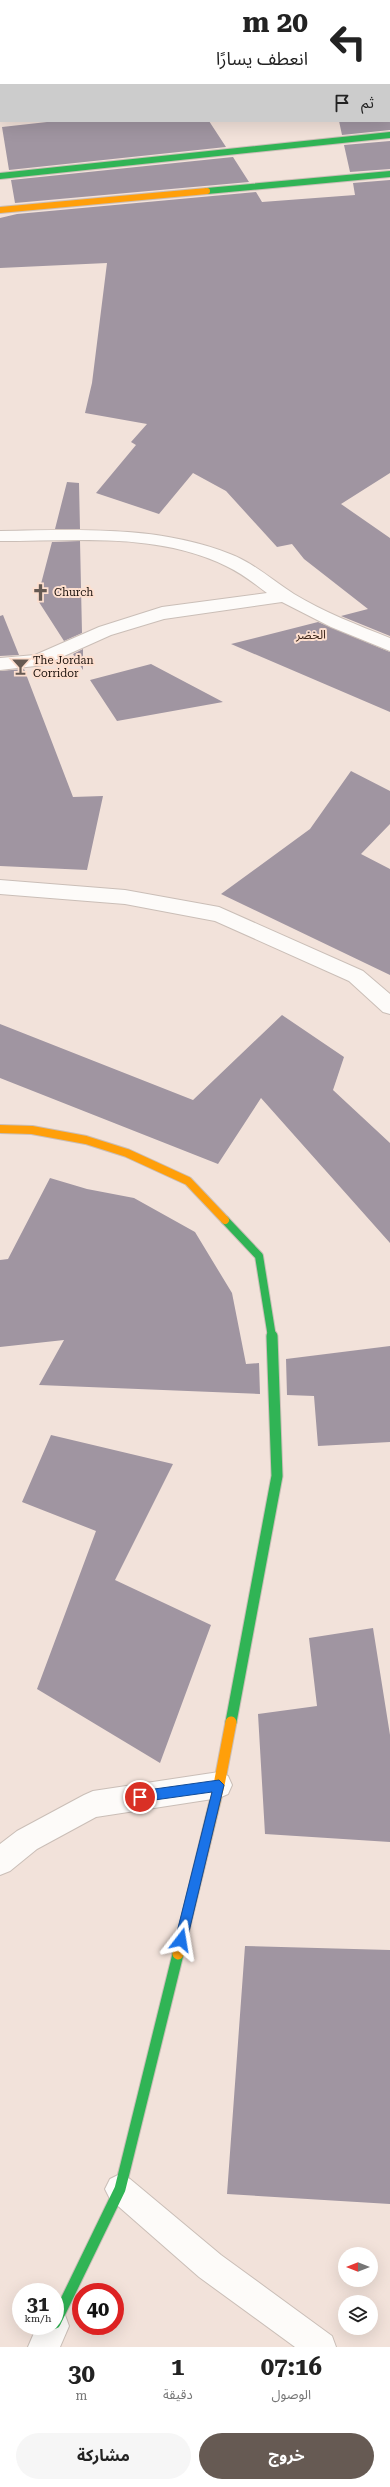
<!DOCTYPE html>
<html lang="ar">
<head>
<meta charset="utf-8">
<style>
  body { margin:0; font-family:"Roboto Serif","Noto Sans Arabic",serif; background:#f6f6f6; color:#222; direction:rtl; height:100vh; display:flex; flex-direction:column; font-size:15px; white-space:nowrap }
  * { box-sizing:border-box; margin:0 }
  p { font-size:13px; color:#767676 }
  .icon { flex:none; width:22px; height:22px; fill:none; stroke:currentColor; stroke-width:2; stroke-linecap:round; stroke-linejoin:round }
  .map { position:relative; height:2347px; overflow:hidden; direction:ltr }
  .details { display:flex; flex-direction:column; background:#fff; flex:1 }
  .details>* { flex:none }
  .hud { position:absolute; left:0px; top:0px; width:390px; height:122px; box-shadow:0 4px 16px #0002; direction:rtl; background:#fff; color:#222; overflow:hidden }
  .needle { width:26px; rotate:270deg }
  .buttons { position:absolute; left:338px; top:2247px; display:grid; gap:8px }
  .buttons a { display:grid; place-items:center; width:40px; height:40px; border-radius:50%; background:#fff; box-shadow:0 4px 16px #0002; font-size:20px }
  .speed { position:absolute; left:12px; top:2283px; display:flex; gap:8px; font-size:20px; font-weight:700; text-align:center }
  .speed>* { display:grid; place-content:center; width:52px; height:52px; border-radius:50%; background:#fff; box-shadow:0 4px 16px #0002; line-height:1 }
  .speed small { font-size:10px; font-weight:400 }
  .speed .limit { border:6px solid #d22; background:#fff; color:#111 }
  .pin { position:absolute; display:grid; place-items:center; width:34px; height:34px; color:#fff; margin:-17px; border:2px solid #fff; border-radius:50%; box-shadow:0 1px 4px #0007 }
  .me { position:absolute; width:44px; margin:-22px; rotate:14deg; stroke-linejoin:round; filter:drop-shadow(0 0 3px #0008) }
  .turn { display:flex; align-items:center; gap:14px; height:84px; padding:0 16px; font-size:18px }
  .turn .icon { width:52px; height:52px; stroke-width:2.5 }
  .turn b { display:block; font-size:28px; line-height:34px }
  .then { display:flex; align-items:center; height:38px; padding:0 16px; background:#0003; gap:8px; font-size:15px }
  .eta { display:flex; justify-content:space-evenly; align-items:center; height:68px; text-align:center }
  .eta b { font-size:24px; font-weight:700; line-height:28px }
  .primary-button { display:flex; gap:8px; margin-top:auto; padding:8px 16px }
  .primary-button a { flex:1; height:46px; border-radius:24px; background:#665a53; color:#fff; font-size:16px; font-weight:700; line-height:46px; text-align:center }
  .primary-button a+a { background:#f6f6f6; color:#222 }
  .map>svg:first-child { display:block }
  .building { fill:#a095a1 }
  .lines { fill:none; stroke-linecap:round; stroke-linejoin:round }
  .street-casing { stroke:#cabeb7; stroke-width:2 }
  .fast-far2-casing { stroke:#cabeb7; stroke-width:8 }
  .fast-far1-casing { stroke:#cabeb7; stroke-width:10 }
  .fast-casing { stroke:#cabeb7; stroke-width:13 }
  .slow-far2-casing { stroke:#cabeb7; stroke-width:8 }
  .slow-far1-casing { stroke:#cabeb7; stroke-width:10 }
  .slow-casing { stroke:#cabeb7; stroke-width:13 }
  .street { fill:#fdfbf9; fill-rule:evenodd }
  .fast-far2 { stroke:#30b455; stroke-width:6 }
  .fast-far1 { stroke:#30b455; stroke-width:8 }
  .fast { stroke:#30b455; stroke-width:11 }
  .slow-far2 { stroke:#ff9f0a; stroke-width:6 }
  .slow-far1 { stroke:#ff9f0a; stroke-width:8 }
  .slow { stroke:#ff9f0a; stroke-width:11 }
  .route { fill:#1a73e8; stroke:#114b97 }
  .labels { text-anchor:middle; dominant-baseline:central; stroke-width:4; stroke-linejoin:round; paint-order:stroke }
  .poi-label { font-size:11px; fill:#1a100b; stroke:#fddfcf; text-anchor:start }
  .neighbourhood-label { font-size:12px; fill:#392317; stroke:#fddfcf }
</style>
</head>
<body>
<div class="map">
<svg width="390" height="2347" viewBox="0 0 390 2347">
  <rect width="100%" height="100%" fill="#f2e2da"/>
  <path class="building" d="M 56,121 L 209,121 L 226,147 L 9,170 L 2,127 Z
    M 339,121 L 390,121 L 390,130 L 342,135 Z
    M 390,141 L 390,169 L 350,172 L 344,145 Z
    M 233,157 L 249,182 L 15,203 L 11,180 Z
    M 390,180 L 390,473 L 341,504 L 390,538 L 390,636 L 341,616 L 368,609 L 304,559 L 292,544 L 277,547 L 226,491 L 193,473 L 159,514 L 96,493 L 136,445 L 131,442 L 147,424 L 85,413 L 92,383 L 107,263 L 0,268 L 0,218 L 17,214 L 256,192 L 262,202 L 355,195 L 353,183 Z
    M 67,482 L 79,483 L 80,529 L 55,529 Z
    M 80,541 L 82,633 L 64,641 L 37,599 L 52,542 Z
    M 3,615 L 19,655 L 0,656 L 0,616 Z
    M 318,622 L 390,652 L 390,712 L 231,644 Z
    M 83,649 L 83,670 L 73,654 Z
    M 151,664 L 223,702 L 117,721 L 90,680 Z
    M 24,669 L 73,797 L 103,796 L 87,870 L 0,866 L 0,671 Z
    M 351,771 L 390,791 L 390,824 L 361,854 L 390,869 L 390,975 L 221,894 L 310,829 Z
    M 282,1015 L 344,1057 L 333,1090 L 390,1143 L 390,1243 L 261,1098 L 218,1164 L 0,1078 L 0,1024 L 193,1100 Z
    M 50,1178 L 87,1189 L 134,1198 L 195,1232 L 232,1293 L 246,1364 L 259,1363 L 260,1394 L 39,1385 L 64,1340 L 0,1347 L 0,1260 L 8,1259 Z
    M 390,1346 L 390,1442 L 318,1446 L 314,1396 L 287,1395 L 286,1359 Z
    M 51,1435 L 173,1464 L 115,1580 L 211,1625 L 160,1763 L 37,1689 L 96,1531 L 22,1502 Z
    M 373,1628 L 390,1735 L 390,1842 L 265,1834 L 258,1714 L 317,1706 L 309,1638 Z
    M 245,1946 L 390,1950 L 390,2204 L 227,2194 Z"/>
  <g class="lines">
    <defs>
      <path id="street" d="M 0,531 C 77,530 157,525 230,554 C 254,563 273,581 294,594 C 324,612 357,625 390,638 L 390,651 L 331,627 L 282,602 L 164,619 L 111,635 L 44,665 L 0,670 L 0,658 L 35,655 L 99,627 L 162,607 L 267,593 C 254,583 241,573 226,566 C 158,532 74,541 0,541 Z
        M 0,880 L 125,890 L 219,907 L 363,971 L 390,994 L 390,1014 L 383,1012 L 349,981 L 215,921 L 125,904 L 0,894 Z
        M 219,1772 L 228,1776 L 232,1785 L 228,1794 L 219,1798 L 96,1817 L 37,1849 L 10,1871 L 0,1875 L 0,1844 L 17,1831 L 84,1795 L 93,1791 Z
        M 120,2174 L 130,2179 L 221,2255 L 332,2336 L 336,2347 L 295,2347 L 199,2277 L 110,2199 L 105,2189 L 110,2179 Z
        M 55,2311 L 65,2315 L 69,2326 L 60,2347 L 28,2347 L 37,2326 L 55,2326 Z"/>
      <path id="fast-far2" d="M 0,176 L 390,135
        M 207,191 L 390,174"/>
      <path id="fast-far1" d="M 225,1220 L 259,1256 L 272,1337"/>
      <path id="fast" d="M 231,1722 L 277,1476 L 272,1336
        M 55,2323 L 120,2189 L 178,1954"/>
      <path id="slow-far2" d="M 0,210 L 207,191"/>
      <path id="slow-far1" d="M 0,1129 L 32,1130 L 86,1140 L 127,1153 L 188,1181 L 225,1220"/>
      <path id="slow" d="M 178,1954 L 219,1785 L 231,1722"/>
    </defs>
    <use href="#street" class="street-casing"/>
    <use href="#fast-far2" class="fast-far2-casing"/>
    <use href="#fast-far1" class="fast-far1-casing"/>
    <use href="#fast" class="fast-casing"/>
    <use href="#slow-far2" class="slow-far2-casing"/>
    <use href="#slow-far1" class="slow-far1-casing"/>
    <use href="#slow" class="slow-casing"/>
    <use href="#street" class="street"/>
    <use href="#fast-far2" class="fast-far2"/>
    <use href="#fast-far1" class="fast-far1"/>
    <use href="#fast" class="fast"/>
    <use href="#slow-far2" class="slow-far2"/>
    <use href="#slow-far1" class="slow-far1"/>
    <use href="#slow" class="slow"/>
  </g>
  <path class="route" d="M 219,1780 L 224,1785 L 187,1940 L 181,1946 L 175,1940 L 212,1792 L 140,1802 L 135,1797 L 140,1791 Z"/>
  <defs>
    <symbol id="church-bare" viewBox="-9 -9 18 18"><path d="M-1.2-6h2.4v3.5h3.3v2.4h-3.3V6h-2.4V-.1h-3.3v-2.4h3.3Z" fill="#665a53" stroke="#fddfcf" stroke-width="2.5" paint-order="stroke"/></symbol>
    <symbol id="bar-bare" viewBox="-9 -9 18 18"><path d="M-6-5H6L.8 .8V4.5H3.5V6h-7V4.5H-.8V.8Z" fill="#665a53" stroke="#fddfcf" stroke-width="2.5" paint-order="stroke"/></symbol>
  </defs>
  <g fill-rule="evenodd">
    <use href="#church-bare" x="28" y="580" width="25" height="25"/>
    <use href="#bar-bare" x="8" y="654" width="25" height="25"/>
  </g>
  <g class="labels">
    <g class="poi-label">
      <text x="54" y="592">Church</text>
      <text x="33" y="660">The Jordan<tspan x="33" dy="13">Corridor</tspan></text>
    </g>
    <g class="neighbourhood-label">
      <text x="311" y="635">الخضر</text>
    </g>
  </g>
</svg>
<div class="buttons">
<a><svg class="needle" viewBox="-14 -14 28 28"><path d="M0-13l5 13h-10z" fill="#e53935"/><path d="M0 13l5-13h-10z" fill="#767676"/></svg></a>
<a><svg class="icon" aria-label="layers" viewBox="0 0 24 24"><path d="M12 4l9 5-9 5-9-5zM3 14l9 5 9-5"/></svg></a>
</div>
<div class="speed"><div>31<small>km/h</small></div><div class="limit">40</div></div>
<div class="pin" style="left:140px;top:1797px;background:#d93025"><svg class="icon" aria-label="arrive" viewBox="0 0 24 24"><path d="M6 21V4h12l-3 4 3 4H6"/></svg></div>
<svg class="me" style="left:181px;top:1940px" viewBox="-20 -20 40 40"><path d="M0-17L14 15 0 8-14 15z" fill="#1a73e8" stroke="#fff" stroke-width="4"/></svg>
<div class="hud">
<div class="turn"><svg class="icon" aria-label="left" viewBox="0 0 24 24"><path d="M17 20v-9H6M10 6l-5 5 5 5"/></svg><div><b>20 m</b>انعطف يسارًا</div></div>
<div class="then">ثم<svg class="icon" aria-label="arrive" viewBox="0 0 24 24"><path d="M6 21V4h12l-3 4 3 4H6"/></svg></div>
</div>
</div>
<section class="details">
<div class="eta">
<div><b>07:16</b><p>الوصول</p></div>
<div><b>1</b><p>دقيقة</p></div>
<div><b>30</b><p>m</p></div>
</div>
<div class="primary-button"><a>خروج</a><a>مشاركة</a></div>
</section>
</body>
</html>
